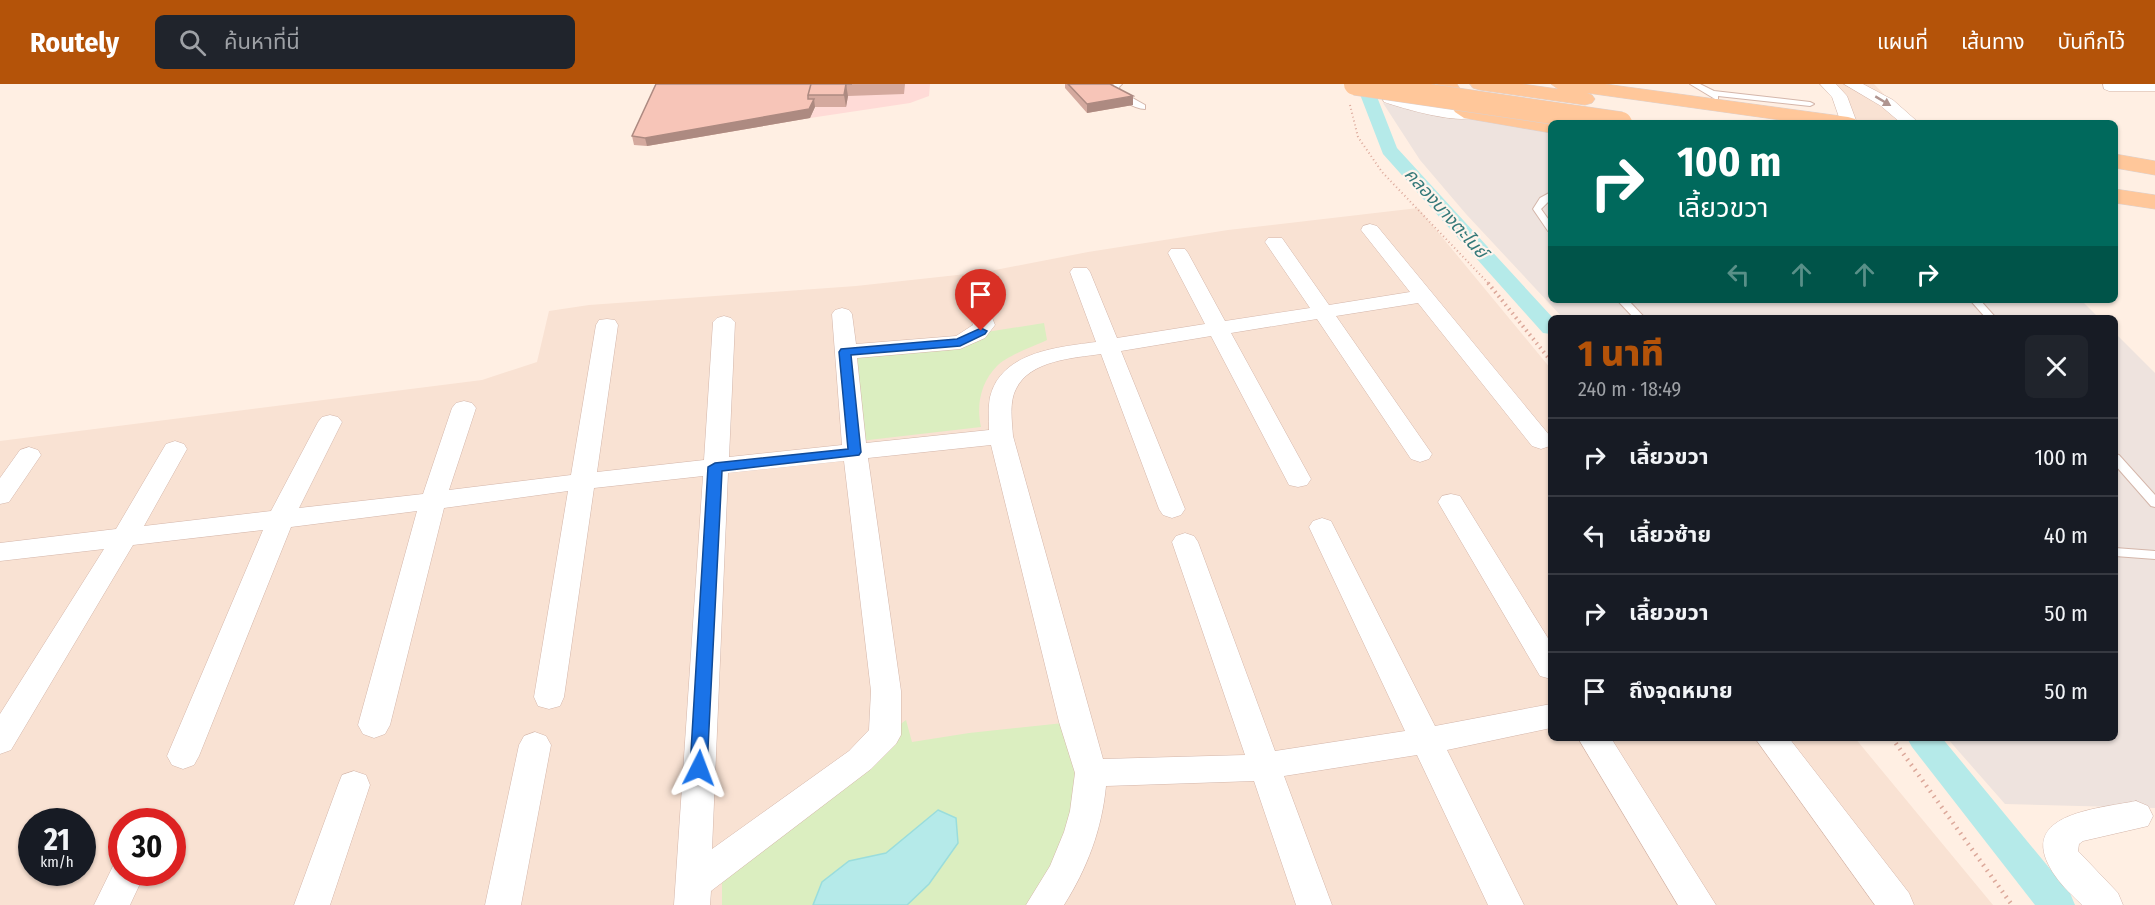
<!DOCTYPE html>
<html lang="th">
<head>
<meta charset="utf-8">
<style>
  body { margin:0; font-family:"Fira Sans Condensed","Noto Sans Thai",sans-serif; background:#20242c; color:#f1f3f6; height:100vh; display:flex; flex-direction:column; font-size:22px; white-space:nowrap }
  * { box-sizing:border-box; margin:0 }
  p { font-size:20px; color:#9ea1a6 }
  .icon { flex:none; width:33px; height:33px; fill:none; stroke:currentColor; stroke-width:2; stroke-linecap:round; stroke-linejoin:round }
  .map { position:relative; flex:1; overflow:hidden }
  .panel { position:absolute; left:1548px; top:231px; width:570px; height:426px; display:flex; flex-direction:column; background:#171b24; border-radius:9px; box-shadow:0 2px 4px #0004 }
  .panel>* { flex:none }
  .hud { position:absolute; left:1548px; top:36px; width:570px; height:183px; border-radius:9px; box-shadow:0 2px 4px #0004; background:#00695c; color:#fff; overflow:hidden }
  .speed { position:absolute; left:18px; top:724px; display:flex; gap:12px; font-size:30px; font-weight:700; text-align:center }
  .speed>* { display:grid; place-content:center; width:78px; height:78px; border-radius:50%; background:#171b24; box-shadow:0 2px 4px #0004; line-height:1 }
  .speed small { font-size:15px; font-weight:400 }
  .speed .limit { border:9px solid #d22; background:#fff; color:#111 }
  .pin { position:absolute; display:grid; place-items:center; width:51px; height:51px; color:#fff; margin:-62px -26px; border-radius:50% 50% 50% 0; rotate:-45deg; box-shadow:0 0 6px #0007 }
  .pin .icon { rotate:45deg }
  .me { position:absolute; width:66px; margin:-33px; rotate:3deg; stroke-linejoin:round; filter:drop-shadow(0 0 4px #0008) }
  .turn { display:flex; align-items:center; gap:21px; height:126px; padding:0 30px; font-size:27px }
  .turn .icon { width:78px; height:78px; stroke-width:2.5 }
  .turn b { display:block; font-size:42px; line-height:51px }
  .lanes { display:flex; align-items:center; height:57px; padding:0 30px; background:#0003; justify-content:center; gap:30px; direction:ltr }
  .lanes .off { opacity:.35 }
  .round { display:grid; place-items:center; flex:none; width:63px; height:63px; border-radius:9px; background:#20242c }
  .overview { display:flex; align-items:center; justify-content:space-between; height:102px; padding:0 30px }
  h1 { font-size:36px; font-weight:800; line-height:45px; color:#b45309 }
  ul { padding:0; list-style:none }
  li { display:flex; align-items:center; gap:18px; height:78px; padding:0 30px; border-top:2px solid #363941 }
  li div { flex:1 }
  li b { display:block; font-size:22px }
  li em { font-style:normal }
  header { display:flex; align-items:center; gap:36px; box-sizing:border-box; height:84px; padding:0 30px; background:#b45309; color:#fff }
  header strong { font-size:28px }
  nav { display:flex; gap:33px; margin-inline-start:auto; font-size:21px }
  .search { width:420px; height:54px; background:#20242c; display:flex; align-items:center; gap:15px; box-sizing:border-box; padding:0 21px; border-radius:9px; color:#9ea1a6; font-size:22px }
  .map>svg:first-child { display:block }
  .residential { fill:#f9e2d3; fill-rule:evenodd }
  .commercial { fill:#ffdbd7 }
  .industrial { fill:#eee3de }
  .green { fill:#dbeec0 }
  .water { fill:#b5eae9; stroke:#9adddc; stroke-width:1.5 }
  .lines { fill:none; stroke-linecap:round; stroke-linejoin:round }
  .canal { fill:#b5eae9; fill-rule:evenodd }
  .service-casing { stroke:#d4b6aa; stroke-width:2 }
  .minor-casing { stroke:#d4b6aa; stroke-width:1 }
  .primary-casing { stroke:#dcd1cf; stroke-width:1 }
  .path-far2 { stroke:#dca89a; stroke-width:2; stroke-dasharray:1 3; stroke-linecap:butt }
  .path-far1 { stroke:#dca89a; stroke-width:4; stroke-dasharray:1.5 4; stroke-linecap:butt }
  .path { stroke:#dca89a; stroke-width:4.5; stroke-dasharray:1.5 5; stroke-linecap:butt }
  .service { fill:#fff; fill-rule:evenodd }
  .minor { fill:#fff; fill-rule:evenodd }
  .primary { fill:#ffc79a; fill-rule:evenodd }
  .primary-bridge-casing { stroke:#dcd1cf; stroke-width:23; stroke-linecap:butt }
  .primary-bridge { stroke:#ffc79a; stroke-width:22 }
  .wall { fill:#d4a99e }
  .shaded-wall { fill:#ad8a81 }
  .building { fill:#f7c5b8; stroke:#ad8a81; stroke-width:1.5 }
  .oneway { fill:#af9590 }
  .route { fill:#1a73e8; stroke:#114b97; stroke-width:1.5 }
  .labels { text-anchor:middle; dominant-baseline:central; stroke-width:4.5; stroke-linejoin:round; paint-order:stroke }
  .far-water-label { font-size:18px; font-style:italic; fill:#357979; stroke:#fff4ec }
</style>
</head>
<body>
<header>
<strong>Routely</strong>
<div class="search"><svg class="icon" aria-label="search" viewBox="0 0 24 24"><circle cx="10" cy="10" r="6"/><path d="M15 15l6 6"/></svg>ค้นหาที่นี่</div>
<nav><a>แผนที่</a><a>เส้นทาง</a><a>บันทึกไว้</a></nav>
</header>
<div class="map">
<svg width="2155" height="821" viewBox="0 0 2155 821">
  <rect width="100%" height="100%" fill="#ffefe3"/>
  <path class="residential" d="M 1827,0 L 1874,0 L 1912,39 L 1849,39 Z
    M 1418,124 L 1551,285 L 1551,654 L 1855,654 L 1993,821 L 0,821 L 0,357 L 482,296 L 537,278 L 549,227 L 589,221 L 856,202 L 985,188 L 1088,168 L 1228,146 ZM 32,738 L 82,738 L 82,789 L 32,789 ZM 122,738 L 172,738 L 172,789 L 122,789 Z"/>
  <path class="commercial" d="M 827,0 L 930,0 L 929,12 L 910,19 L 810,34 Z"/>
  <path class="industrial" d="M 1383,19 L 1551,42 L 1551,216 L 2081,216 L 2099,234 L 1563,234 L 1466,130 L 1420,76 Z
    M 2115,249 L 2155,289 L 2155,724 L 2005,720 L 1947,654 L 2115,654 Z"/>
  <path class="green" d="M 1044,239 L 1047,256 C 1034,262 1007,272 997,282 C 981,298 976,321 981,343 L 860,357 L 854,269 Z
    M 906,636 L 912,658 L 969,649 L 1073,638 L 1087,682 L 1060,787 L 1034,821 L 722,821 L 722,775 Z"/>
  <path class="water" d="M 938,726 L 956,734 L 958,759 L 929,800 L 907,821 L 813,821 L 822,798 L 849,777 L 886,769 Z"/>
  <g class="lines">
    <path class="canal" d="M 1356,0 L 1372,0 L 1397,64 L 1553,234 L 1551,234 L 1551,250 L 1543,249 L 1383,70 Z
      M 1907,654 L 1942,654 L 2070,809 L 2075,821 L 2035,821 L 1912,663 Z"/>
    <defs>
      <path id="service" d="M 1114,0 L 1122,0 L 1119,3 L 1120,7 L 1145,21 L 1145,25 C 1134,25 1115,13 1111,3 Z
        M 1690,0 L 1700,0 L 1714,7 L 1810,18 L 1814,20 L 1810,22 L 1718,12 L 1718,15 L 1715,15 Z
        M 1551,108 L 1551,115 L 1541,125 L 1551,139 L 1551,148 L 1548,147 L 1533,125 L 1540,114 Z
        M 1617,216 L 1628,216 L 1645,234 L 1634,234 Z
        M 1970,216 L 1980,216 L 1996,234 L 1986,234 Z
        M 2115,370 L 2119,371 L 2155,411 L 2155,423 L 2151,422 L 2115,381 Z
        M 2115,464 L 2155,467 L 2155,475 L 2115,472 Z"/>
      <path id="minor" d="M 1376,0 L 1392,0 L 1397,12 L 1428,21 L 1471,25 L 1479,30 C 1467,44 1402,24 1384,18 Z
        M 1820,0 L 1836,0 L 1847,12 L 1857,39 L 1841,39 L 1832,13 Z
        M 1844,0 L 1863,0 L 1893,16 L 1919,39 L 1901,39 L 1881,22 Z
        M 2103,0 L 2155,0 L 2155,7 L 2109,7 L 2104,5 Z
        M 1370,140 L 1377,142 L 1550,352 L 1550,362 L 1541,365 L 1532,362 L 1418,219 L 1336,232 L 1432,370 L 1429,375 L 1420,378 L 1411,375 L 1317,235 L 1231,249 L 1311,395 L 1307,401 L 1298,403 L 1289,401 L 1211,252 L 1121,267 L 1185,425 L 1181,431 L 1172,434 L 1163,431 L 1159,425 L 1101,270 C 1074,274 1030,276 1016,305 C 1009,318 1012,337 1013,352 L 1103,675 L 1245,671 L 1172,458 L 1176,452 L 1185,449 L 1194,452 L 1198,458 L 1275,667 L 1405,647 L 1309,443 L 1313,437 L 1322,434 L 1331,437 L 1435,642 L 1551,620 L 1551,644 L 1447,666 L 1524,821 L 1488,821 L 1417,671 L 1284,692 L 1332,821 L 1296,821 L 1254,697 L 1106,702 C 1102,745 1087,785 1064,821 L 1026,821 L 1050,782 L 1064,748 L 1070,727 L 1075,689 L 1059,638 L 991,361 L 868,374 L 901,607 L 901,651 L 896,660 L 871,685 L 711,807 L 710,821 L 674,821 L 703,392 L 594,404 L 564,613 L 560,622 L 549,625 L 538,622 L 534,613 L 568,407 L 444,424 L 390,641 L 385,650 L 374,654 L 363,650 L 358,641 L 417,427 L 291,443 L 199,672 L 194,681 L 183,685 L 172,681 L 167,672 L 263,446 L 133,461 L 11,666 L 0,670 L 0,630 L 104,465 L 0,477 L 0,459 L 116,445 L 166,360 L 175,357 L 184,360 L 187,365 L 144,442 L 271,427 L 318,338 L 322,333 L 330,331 L 338,333 L 342,338 L 299,424 L 423,410 L 452,324 L 456,319 L 464,317 L 472,319 L 476,324 L 449,406 L 571,391 L 596,241 L 599,236 L 607,235 L 615,236 L 618,241 L 597,388 L 704,376 L 713,238 L 717,234 L 724,232 L 731,234 L 735,238 L 729,373 L 842,361 L 832,230 L 835,226 L 842,224 L 849,226 L 852,230 L 856,260 L 956,252 L 973,241 L 963,211 L 966,207 L 973,205 L 980,207 L 983,211 L 995,241 L 985,254 L 960,265 L 857,274 L 866,359 L 989,346 C 989,335 988,323 990,313 C 1001,267 1060,263 1096,258 L 1070,188 L 1073,184 L 1087,184 L 1090,188 L 1117,254 L 1205,240 L 1168,169 L 1171,165 L 1185,165 L 1188,169 L 1225,237 L 1310,224 L 1265,158 L 1268,154 L 1282,154 L 1329,221 L 1410,208 L 1361,146 L 1363,142 ZM 844,377 L 871,607 L 869,646 L 849,667 L 712,765 L 728,389 Z
        M 29,363 L 38,366 L 41,371 L 9,418 L 0,420 L 0,394 L 20,366 Z
        M 1451,410 L 1460,412 L 1551,559 L 1551,595 L 1540,592 L 1438,418 L 1442,412 Z
        M 535,648 L 546,652 L 551,661 L 521,821 L 485,821 L 519,661 L 524,652 Z
        M 1578,654 L 1611,654 L 1716,821 L 1678,821 Z
        M 1755,654 L 1789,654 L 1909,809 L 1914,821 L 1875,821 Z
        M 354,687 L 366,691 L 370,701 L 330,821 L 294,821 L 338,701 L 342,691 Z
        M 2136,717 L 2148,722 L 2153,732 L 2148,742 L 2083,757 L 2079,760 L 2078,767 L 2118,809 L 2123,821 L 2082,821 C 2073,812 2063,803 2056,793 C 2011,730 2096,725 2136,717 Z
        M 122,775 L 122,789 L 145,789 L 130,821 L 94,821 L 115,778 Z"/>
      <path id="primary" d="M 1437,0 L 1457,0 L 1470,20 L 1477,25 L 1559,39 L 1551,39 L 1551,49 L 1464,34 L 1455,28 Z
        M 1470,0 L 1522,0 L 1558,5 L 1551,0 L 1605,0 L 1848,33 L 1855,35 L 1858,39 L 1802,39 L 1587,9 L 1592,11 L 1595,15 L 1592,19 L 1585,21 L 1480,6 L 1473,4 Z
        M 2115,70 L 2155,77 L 2155,91 L 2115,84 Z
        M 2115,105 L 2155,111 L 2155,125 L 2115,119 Z"/>
    </defs>
    <use href="#service" class="service-casing"/>
    <use href="#minor" class="minor-casing"/>
    <use href="#primary" class="primary-casing"/>
    <path class="path-far2" d="M 1350,21 L 1358,53 L 1382,88 L 1490,201"/>
    <path class="path-far1" d="M 1488,199 L 1551,277"/>
    <path class="path" d="M 1892,654 L 2012,821"/>
    <use href="#service" class="service"/>
    <use href="#minor" class="minor"/>
    <use href="#primary" class="primary"/>
    <defs>
      <path id="primary-bridge" d="M 1355,0 L 1621,39"/>
    </defs>
    <use href="#primary-bridge" class="primary-bridge-casing"/>
    <use href="#primary-bridge" class="primary-bridge"/>
  </g>
  <path class="wall" d="M 656,0 L 905,0 L 904,10 L 848,12 L 846,23 L 815,23 L 810,34 L 647,62 L 634,61 L 632,52 Z
    M 1065,0 L 1110,0 L 1133,21 L 1087,29 L 1065,4 Z"/>
  <path class="shaded-wall" d="M 846,0 L 848,12 L 846,23 L 844,11 Z
    M 1133,12 L 1133,21 L 1087,29 L 1087,20 Z
    M 814,15 L 815,23 L 810,34 L 647,62 L 645,54 Z"/>
  <path class="building" d="M 656,0 L 811,0 L 808,11 L 808,15 L 814,15 L 809,25 L 645,54 L 632,52 Z
    M 811,0 L 852,0 L 846,0 L 844,11 L 808,11 Z
    M 1068,0 L 1110,0 L 1133,12 L 1087,20 Z"/>
  <defs><path id="oneway-solid" d="M-6-.8H1V-3.2L6.5 0L1 3.2V.8H-6Z" transform="scale(1.5)"/></defs>
  <use class="oneway" href="#oneway-solid" transform="translate(1883 17) rotate(31)"/>
  <path class="route" d="M 981,244 L 987,247 L 985,250 L 960,262 L 851,271 L 861,368 L 859,371 L 722,387 L 707,684 L 705,690 L 699,692 L 692,690 L 690,684 L 708,383 L 715,379 L 848,365 L 839,268 L 841,265 L 957,255 Z"/>
  <g class="labels">
    <g class="far-water-label">
      <text transform="translate(1446 129) rotate(48)">คลองบางตะไนย์</text>
    </g>
  </g>
</svg>
<div class="speed"><div>21<small>km/h</small></div><div class="limit">30</div></div>
<div class="pin" style="left:981px;top:247px;background:#d93025"><svg class="icon" aria-label="arrive" viewBox="0 0 24 24"><path d="M6 21V4h12l-3 4 3 4H6"/></svg></div>
<svg class="me" style="left:699px;top:684px" viewBox="-20 -20 40 40"><path d="M0-17L14 15 0 8-14 15z" fill="#1a73e8" stroke="#fff" stroke-width="4"/></svg>
<div class="hud">
<div class="turn"><svg class="icon" aria-label="right" viewBox="0 0 24 24"><path d="M7 20v-9h11M14 6l5 5-5 5"/></svg><div><b>100 m</b>เลี้ยวขวา</div></div>
<div class="lanes"><svg class="icon off" aria-label="left" viewBox="0 0 24 24"><path d="M17 20v-9H6M10 6l-5 5 5 5"/></svg><svg class="icon off" aria-label="ahead" viewBox="0 0 24 24"><path d="M12 20V5M6 11l6-6 6 6"/></svg><svg class="icon off" aria-label="ahead" viewBox="0 0 24 24"><path d="M12 20V5M6 11l6-6 6 6"/></svg><svg class="icon" aria-label="right" viewBox="0 0 24 24"><path d="M7 20v-9h11M14 6l5 5-5 5"/></svg></div>
</div>
<section class="panel">
<div class="overview"><div><h1>1 นาที</h1><p>240 m · 18:49</p></div><a class="round"><svg class="icon" aria-label="close" viewBox="0 0 24 24"><path d="M6 6l12 12M18 6L6 18"/></svg></a></div>
<ul>
<li><svg class="icon" aria-label="right" viewBox="0 0 24 24"><path d="M7 20v-9h11M14 6l5 5-5 5"/></svg><div><b>เลี้ยวขวา</b></div><em>100 m</em></li>
<li><svg class="icon" aria-label="left" viewBox="0 0 24 24"><path d="M17 20v-9H6M10 6l-5 5 5 5"/></svg><div><b>เลี้ยวซ้าย</b></div><em>40 m</em></li>
<li><svg class="icon" aria-label="right" viewBox="0 0 24 24"><path d="M7 20v-9h11M14 6l5 5-5 5"/></svg><div><b>เลี้ยวขวา</b></div><em>50 m</em></li>
<li><svg class="icon" aria-label="arrive" viewBox="0 0 24 24"><path d="M6 21V4h12l-3 4 3 4H6"/></svg><div><b>ถึงจุดหมาย</b></div><em>50 m</em></li>
</ul>
</section>
</div>
</body>
</html>
